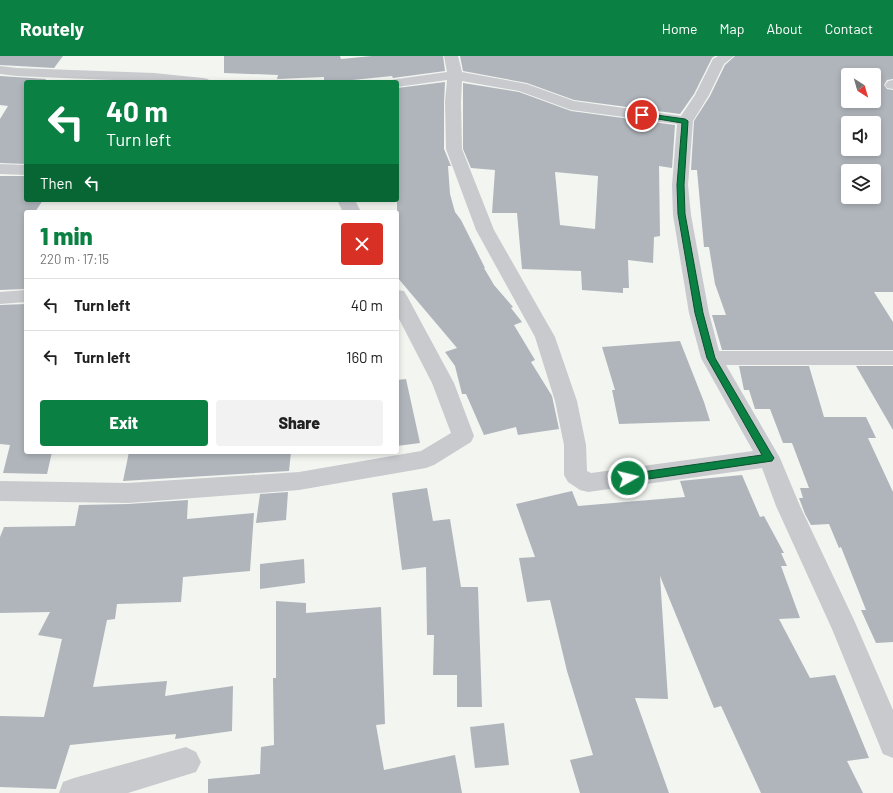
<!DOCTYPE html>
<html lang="en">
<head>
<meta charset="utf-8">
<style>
  body { margin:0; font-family:Barlow,sans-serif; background:#f2f2f2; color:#222; height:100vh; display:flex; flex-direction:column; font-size:15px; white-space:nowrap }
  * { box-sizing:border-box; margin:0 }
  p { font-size:13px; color:#767676 }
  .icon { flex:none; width:22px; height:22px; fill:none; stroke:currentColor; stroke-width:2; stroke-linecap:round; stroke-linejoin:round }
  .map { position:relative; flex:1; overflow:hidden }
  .drawer { position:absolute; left:24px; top:154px; width:375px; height:244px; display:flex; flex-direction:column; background:#fff; border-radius:4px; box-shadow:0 2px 6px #0003 }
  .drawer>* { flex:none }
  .guide { position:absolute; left:24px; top:24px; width:375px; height:122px; border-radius:4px; box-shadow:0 2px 6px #0003; background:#0b8043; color:#fff; overflow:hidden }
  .needle { width:26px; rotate:143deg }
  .buttons { position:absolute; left:841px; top:12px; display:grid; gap:8px }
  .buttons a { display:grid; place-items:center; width:40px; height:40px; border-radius:4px; background:#fff; box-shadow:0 2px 6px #0003; font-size:20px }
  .pin { position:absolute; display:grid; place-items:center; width:34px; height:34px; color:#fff; margin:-17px; border:2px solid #fff; border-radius:50%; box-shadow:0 1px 4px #0007 }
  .me { position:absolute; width:44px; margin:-22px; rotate:82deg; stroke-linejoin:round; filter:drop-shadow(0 0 3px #0008) }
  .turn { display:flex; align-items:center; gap:14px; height:84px; padding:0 16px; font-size:18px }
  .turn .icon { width:52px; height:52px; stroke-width:2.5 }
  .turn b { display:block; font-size:28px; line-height:34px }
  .then { display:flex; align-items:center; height:38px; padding:0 16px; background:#0003; gap:8px; font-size:15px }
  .round { display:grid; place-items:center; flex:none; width:42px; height:42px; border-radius:4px; background:#f2f2f2 }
  .head { display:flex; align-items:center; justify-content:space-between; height:68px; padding:0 16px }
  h1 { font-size:24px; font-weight:800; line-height:30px; color:#0b8043 }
  .button { display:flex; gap:8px; margin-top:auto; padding:8px 16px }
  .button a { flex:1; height:46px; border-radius:4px; background:#0b8043; color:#fff; font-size:16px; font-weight:800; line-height:46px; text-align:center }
  .button a+a { background:#f2f2f2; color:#222 }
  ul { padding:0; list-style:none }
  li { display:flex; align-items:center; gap:12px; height:52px; padding:0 16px; border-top:1px solid #e0e0e0 }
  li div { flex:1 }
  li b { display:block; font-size:15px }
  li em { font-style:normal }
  header { display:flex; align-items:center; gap:24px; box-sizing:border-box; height:56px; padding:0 20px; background:#0b8043; color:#fff }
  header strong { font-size:19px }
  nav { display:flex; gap:22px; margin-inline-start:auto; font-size:14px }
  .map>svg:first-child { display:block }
  .building { fill:#b0b5bc; fill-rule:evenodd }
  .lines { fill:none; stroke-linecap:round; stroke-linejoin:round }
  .minor { fill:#c8cace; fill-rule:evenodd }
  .route { fill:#0b8043; stroke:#07532c }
</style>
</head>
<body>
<header>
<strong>Routely</strong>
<nav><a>Home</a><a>Map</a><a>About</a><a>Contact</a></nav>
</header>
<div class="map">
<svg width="893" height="737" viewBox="0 0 893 737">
  <rect width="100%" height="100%" fill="#f3f5f0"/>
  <path class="building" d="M 0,0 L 63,0 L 54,12 L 0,9 Z
    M 224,0 L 340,0 L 341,3 L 372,0 L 443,0 L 445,15 L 393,22 L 392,20 L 352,24 L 352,26 L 324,26 L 324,21 L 277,23 L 278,19 L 224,17 Z
    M 460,0 L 715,0 L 712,2 L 694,38 L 680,58 L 574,44 L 527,27 L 463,15 Z
    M 735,0 L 893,0 L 893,23 L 887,24 L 884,29 L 887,33 L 893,34 L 893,236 L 874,236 L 893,266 L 893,294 L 722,294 L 712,259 L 726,259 L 715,228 L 709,191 L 704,191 L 697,114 L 691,114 L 694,65 L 710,40 L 725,9 ZM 848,19 L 874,19 L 874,45 L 848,45 ZM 848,67 L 874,67 L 874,93 L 848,93 ZM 848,115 L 874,115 L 874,141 L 848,141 Z
    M 0,20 L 46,23 L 44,26 L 26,26 L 26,108 L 0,107 L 0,63 L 8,50 L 0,49 Z
    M 445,26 L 444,46 L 444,93 L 451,110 L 448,110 L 450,138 L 455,156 L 461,164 L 485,212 L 484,212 L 494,229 L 513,251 L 511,252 L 522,266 L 514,269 L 535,304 L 531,306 L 552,340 L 559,373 L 518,379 L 516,371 L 484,379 L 466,338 L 462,338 L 455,310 L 445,296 L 457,292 L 397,221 L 397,32 Z
    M 463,27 L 519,36 L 571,55 L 675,69 L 672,112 L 659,110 L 660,180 L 654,181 L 653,207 L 628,204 L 629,232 L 623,232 L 623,237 L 582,234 L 581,215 L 522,213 L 517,157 L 492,157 L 495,114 L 471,112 L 463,93 ZM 555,116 L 598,120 L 595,173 L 560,169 Z
    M 0,120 L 26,120 L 26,144 L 43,144 L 35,156 L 26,156 L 26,233 L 0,234 Z
    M 26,248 L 26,396 L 52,396 L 47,418 L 3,417 L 10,389 L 0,388 L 0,249 Z
    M 680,285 L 704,346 L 710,365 L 619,368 L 612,334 L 615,334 L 602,291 Z
    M 739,310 L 809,310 L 824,361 L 866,361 L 876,382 L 868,382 L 893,436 L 893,586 L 876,587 L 861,554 L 866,554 L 841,491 L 839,492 L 829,468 L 811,469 L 805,458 L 799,442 L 803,442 L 800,432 L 809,432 L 792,387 L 783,387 L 770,353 L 755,353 L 749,334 L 744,334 Z
    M 856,310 L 893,310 L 893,374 Z
    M 406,323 L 420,387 L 397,390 L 397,324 Z
    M 129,396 L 291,396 L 289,415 L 123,425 Z
    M 742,419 L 760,461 L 764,460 L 784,497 L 781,497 L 787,510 L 781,510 L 800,562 L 779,563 L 810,622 L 835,619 L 869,702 L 847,705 L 863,737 L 761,737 L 721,650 L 714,652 L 660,520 L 668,643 L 635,642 L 669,737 L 580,737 L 570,704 L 593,699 L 567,615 L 550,544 L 527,546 L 519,502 L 535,501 L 516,448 L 572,435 L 578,450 L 685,441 L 680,425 Z
    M 427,432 L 433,465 L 450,463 L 461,531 L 478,531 L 482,651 L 457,651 L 457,619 L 433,619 L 434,579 L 427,579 L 426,511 L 402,514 L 392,437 Z
    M 288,436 L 286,464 L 256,467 L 260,438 Z
    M 188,444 L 187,463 L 254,457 L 250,515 L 183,521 L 181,546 L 117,548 L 115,563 L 107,564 L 93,631 L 167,625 L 165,640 L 233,630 L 232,675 L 175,683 L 176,678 L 70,689 L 56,733 L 0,731 L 0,660 L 44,661 L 62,583 L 38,579 L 50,556 L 0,557 L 0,481 L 4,471 L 75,470 L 79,449 L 128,448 Z
    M 304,503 L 305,527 L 260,533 L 260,508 Z
    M 276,545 L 306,547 L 306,557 L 381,551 L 385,668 L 376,669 L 384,714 L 455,699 L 462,737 L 208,737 L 208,723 L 260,718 L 261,691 L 274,689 L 273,622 L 276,622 Z
    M 504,667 L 509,709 L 475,712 L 470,671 Z"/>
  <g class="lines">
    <path class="minor" d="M 444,0 L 458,0 L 462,16 L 527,28 L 574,45 L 681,60 L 695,39 L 713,3 L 718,0 L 734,0 L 724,8 L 709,39 L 693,65 L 688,129 L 691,159 L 709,257 L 719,295 L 893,295 L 893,309 L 726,309 L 780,402 L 800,450 L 854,564 L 893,654 L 893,702 L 883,698 L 832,573 L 776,450 L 762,412 L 588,436 L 580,434 L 568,426 L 564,419 L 564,389 L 555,345 L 535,281 L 476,174 L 446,93 L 445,46 L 447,24 L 397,31 L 397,26 L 390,26 L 392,24 L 397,23 L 447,16 ZM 462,25 L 519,35 L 571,54 L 677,68 L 672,129 L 673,159 L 689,257 L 701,302 L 753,395 L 591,417 L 587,415 L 586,389 L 577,345 L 555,281 L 494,174 L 462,93 L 461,46 Z
      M 0,10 L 17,12 L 154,17 L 203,22 L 208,23 L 210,26 L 160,26 L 17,20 L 0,18 Z
      M 893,24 L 893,33 L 887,32 L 885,29 L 888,25 Z
      M 0,108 L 26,109 L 26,119 L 0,118 Z
      M 337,144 L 355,144 L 361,156 L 343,156 Z
      M 26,234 L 26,246 L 0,248 L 0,236 Z
      M 397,234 L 404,235 L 407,240 L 454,327 L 474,380 L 471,386 L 434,409 L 426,412 L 299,434 L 128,447 L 0,445 L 0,425 L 128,427 L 299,416 L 421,395 L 451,377 L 432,327 L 397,259 Z
      M 186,691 L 196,696 L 201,706 L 196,716 L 128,737 L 59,737 L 63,726 L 74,722 Z"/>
  </g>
  <path class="route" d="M 642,57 L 685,63 L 688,65 L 684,129 L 685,158 L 703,257 L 715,302 L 772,399 L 774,402 L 772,405 L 628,426 L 625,425 L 623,422 L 625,419 L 628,418 L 762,399 L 707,302 L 695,257 L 678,158 L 677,129 L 682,67 L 640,60 L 639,59 Z"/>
</svg>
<div class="buttons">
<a><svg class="needle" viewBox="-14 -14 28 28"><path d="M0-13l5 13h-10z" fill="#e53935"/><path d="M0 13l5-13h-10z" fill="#767676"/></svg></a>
<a><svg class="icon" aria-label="sound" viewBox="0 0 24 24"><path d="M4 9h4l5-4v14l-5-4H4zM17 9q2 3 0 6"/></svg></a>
<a><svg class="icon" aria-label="layers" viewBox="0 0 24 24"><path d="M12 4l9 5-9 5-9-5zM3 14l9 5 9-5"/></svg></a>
</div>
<div class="pin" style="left:642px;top:59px;background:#d93025"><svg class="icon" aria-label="arrive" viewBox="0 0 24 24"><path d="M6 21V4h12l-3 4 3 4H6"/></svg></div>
<svg class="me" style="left:628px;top:422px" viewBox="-20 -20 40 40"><circle r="17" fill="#0b8043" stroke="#fff" stroke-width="3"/><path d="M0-11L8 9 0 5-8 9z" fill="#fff"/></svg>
<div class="guide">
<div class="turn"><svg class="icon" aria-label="left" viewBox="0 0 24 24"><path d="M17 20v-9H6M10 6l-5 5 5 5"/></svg><div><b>40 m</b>Turn left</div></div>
<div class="then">Then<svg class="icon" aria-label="left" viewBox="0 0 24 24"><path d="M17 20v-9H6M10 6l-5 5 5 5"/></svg></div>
</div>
<section class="drawer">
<div class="head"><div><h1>1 min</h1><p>220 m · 17:15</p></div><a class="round" style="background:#d93025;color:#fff"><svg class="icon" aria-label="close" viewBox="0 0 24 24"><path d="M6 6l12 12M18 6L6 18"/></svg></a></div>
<ul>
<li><svg class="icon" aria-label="left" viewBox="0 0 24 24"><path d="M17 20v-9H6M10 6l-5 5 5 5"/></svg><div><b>Turn left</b></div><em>40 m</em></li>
<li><svg class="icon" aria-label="left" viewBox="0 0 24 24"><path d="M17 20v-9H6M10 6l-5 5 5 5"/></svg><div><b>Turn left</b></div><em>160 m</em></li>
</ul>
<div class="button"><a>Exit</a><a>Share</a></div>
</section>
</div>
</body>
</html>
